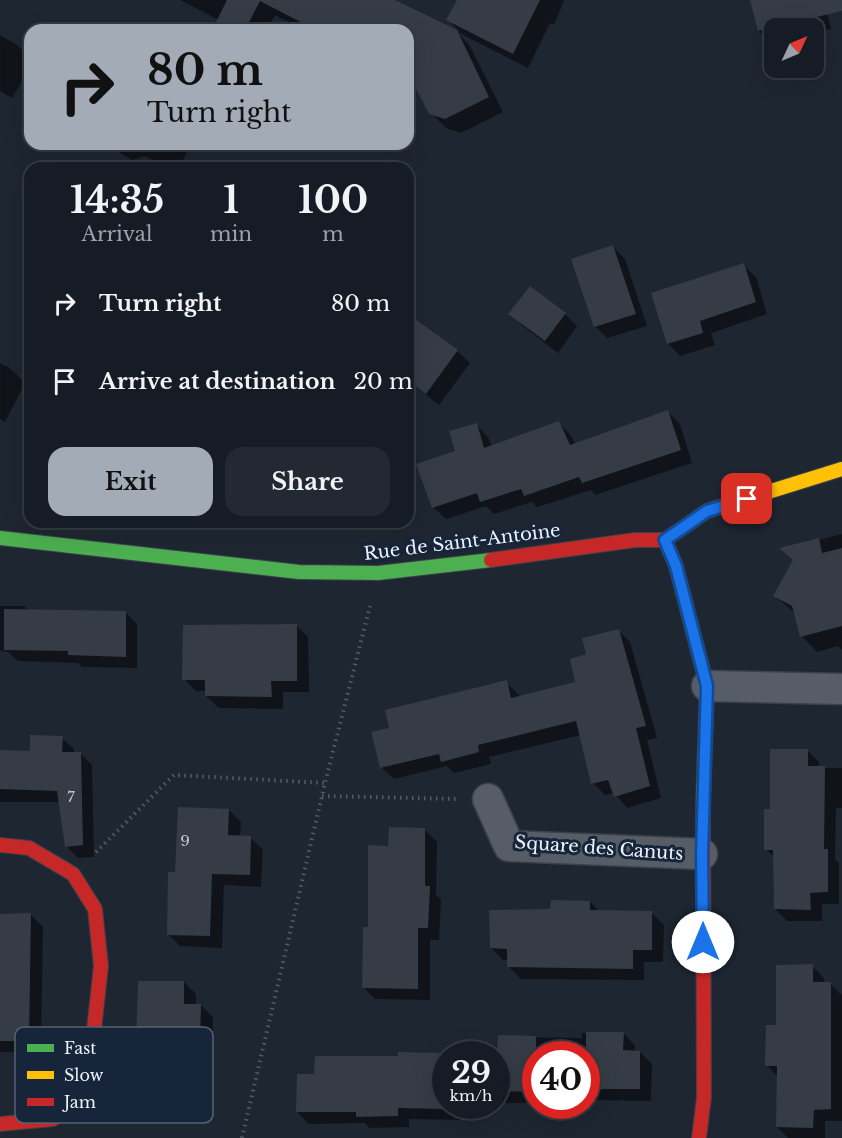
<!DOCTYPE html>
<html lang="en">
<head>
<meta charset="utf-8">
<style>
  body { margin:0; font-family:"Libre Baskerville",serif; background:#232932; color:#f1f3f6; height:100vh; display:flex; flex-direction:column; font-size:22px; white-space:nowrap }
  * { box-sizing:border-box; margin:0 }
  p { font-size:20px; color:#9ea1a7 }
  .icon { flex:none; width:33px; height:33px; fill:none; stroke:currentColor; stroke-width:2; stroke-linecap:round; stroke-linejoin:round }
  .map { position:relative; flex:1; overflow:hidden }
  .sheet { position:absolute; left:24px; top:162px; width:390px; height:366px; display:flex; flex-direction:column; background:#161c25; border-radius:18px; box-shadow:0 6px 24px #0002,0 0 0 2px #353a42 }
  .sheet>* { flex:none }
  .top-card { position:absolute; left:24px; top:24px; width:390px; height:126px; border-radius:18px; box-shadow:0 6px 24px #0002,0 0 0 2px #353a42; background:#a3abb6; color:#111; overflow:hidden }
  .needle { width:39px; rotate:46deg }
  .buttons { position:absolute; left:764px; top:18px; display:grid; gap:12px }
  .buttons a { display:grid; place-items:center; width:60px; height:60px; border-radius:12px; background:#161c25; box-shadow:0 6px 24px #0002,0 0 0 2px #353a42; font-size:30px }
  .speed { position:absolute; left:432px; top:1041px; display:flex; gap:12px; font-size:30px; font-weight:700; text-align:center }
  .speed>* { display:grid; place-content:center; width:78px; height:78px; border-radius:50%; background:#161c25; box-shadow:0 6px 24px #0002,0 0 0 2px #353a42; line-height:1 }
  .speed small { font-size:15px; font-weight:400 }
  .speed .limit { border:9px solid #d22; background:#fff; color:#111 }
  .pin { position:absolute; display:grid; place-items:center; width:51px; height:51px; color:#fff; margin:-26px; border-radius:12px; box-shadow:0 3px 9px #0006 }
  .me { position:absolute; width:66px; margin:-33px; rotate:0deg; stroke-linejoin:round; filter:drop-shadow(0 0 4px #0008) }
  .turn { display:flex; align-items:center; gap:21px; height:126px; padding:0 24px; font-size:27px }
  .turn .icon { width:78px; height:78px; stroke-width:2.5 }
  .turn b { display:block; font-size:42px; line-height:51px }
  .eta { display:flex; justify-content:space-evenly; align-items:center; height:102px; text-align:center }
  .eta b { font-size:36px; font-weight:700; line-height:42px }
  .cta { display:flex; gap:12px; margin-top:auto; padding:12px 24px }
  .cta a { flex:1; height:69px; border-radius:18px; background:#a3abb6; color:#111; font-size:24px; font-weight:700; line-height:69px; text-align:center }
  .cta a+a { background:#232932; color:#f1f3f6 }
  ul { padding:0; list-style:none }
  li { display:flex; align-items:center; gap:18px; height:78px; padding:0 24px }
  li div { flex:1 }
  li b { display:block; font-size:22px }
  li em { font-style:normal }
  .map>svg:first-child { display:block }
  .shadow { fill:#0007 }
  .building { fill:#353c45 }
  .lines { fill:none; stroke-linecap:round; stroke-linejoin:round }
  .street-casing { stroke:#3b414a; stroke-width:33 }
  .fast-casing { stroke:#3b414a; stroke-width:16 }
  .slow-casing { stroke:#3b414a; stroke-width:16 }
  .jam-casing { stroke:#3b414a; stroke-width:16 }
  .path { stroke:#555c64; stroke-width:4; stroke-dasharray:1.5 4.5; stroke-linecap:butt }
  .street { stroke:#565d66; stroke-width:30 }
  .fast { stroke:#4caf50; stroke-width:14 }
  .slow { stroke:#ffc107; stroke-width:14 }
  .jam { stroke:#c62828; stroke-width:14 }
  .route-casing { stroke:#114b97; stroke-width:15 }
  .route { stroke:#1a73e8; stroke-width:10 }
  .labels { text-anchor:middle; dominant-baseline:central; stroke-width:6; stroke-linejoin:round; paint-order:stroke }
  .number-label { font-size:15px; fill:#bec5d0 }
  .street-label { font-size:18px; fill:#ebf3fe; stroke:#162539 }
  .key { fill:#162539; stroke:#566374; stroke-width:1.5 }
  .key-label { font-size:16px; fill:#ebf3fe }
</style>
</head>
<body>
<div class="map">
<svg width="842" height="1138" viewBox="0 0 842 1138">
  <rect width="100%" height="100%" fill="#1e2631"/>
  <path class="shadow" d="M 180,0 L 396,0 L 399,4 L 461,33 L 448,20 L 458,0 L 564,0 L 554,25 L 550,23 L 528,68 L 457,32 L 470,46 L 503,112 L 461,133 L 446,128 L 431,113 L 408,71 L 408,30 L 305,30 L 275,15 L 267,30 L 226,30 L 218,22 L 219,20 Z
    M 752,0 L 824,0 L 831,29 L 813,33 L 813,28 L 774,28 L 774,42 L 771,43 L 759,31 Z
    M 0,35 L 17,45 L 30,58 L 30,68 L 12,98 L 0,91 Z
    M 105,144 L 191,144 L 179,168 L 168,168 L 145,156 L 132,160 Z
    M 613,247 L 625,259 L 647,326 L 607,338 L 595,326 Z
    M 743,265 L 756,277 L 767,314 L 711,333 L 715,345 L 680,356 L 668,343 Z
    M 510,314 L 565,314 L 577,326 L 558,353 L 523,326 Z
    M 408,315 L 457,351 L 470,363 L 439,405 L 408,380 Z
    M 0,363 L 11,369 L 25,383 L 5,422 L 0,419 Z
    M 667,411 L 680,424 L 692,463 L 595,495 L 591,490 L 537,507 L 532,502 L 494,514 L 486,506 L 446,519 L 433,507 L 457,452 L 476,424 L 488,437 L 492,447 L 558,423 L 571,435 L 575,444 Z
    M 842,534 L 842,650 L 838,646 L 817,652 L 802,636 L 796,614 L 775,596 L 794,561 L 781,549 Z
    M 0,606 L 24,606 L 29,611 L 125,612 L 137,624 L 137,668 L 82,667 L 78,663 L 18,661 L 8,652 L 0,651 Z
    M 296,625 L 308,637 L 309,692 L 283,692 L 283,709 L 219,708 L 206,696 L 206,691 L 196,691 L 184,679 Z
    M 618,630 L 630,642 L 657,738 L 647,740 L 661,798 L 627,808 L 614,793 L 605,795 L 593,783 L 581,735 L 489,757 L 491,764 L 454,773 L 447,766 L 394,779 L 382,768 L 391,729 L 506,682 L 518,694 L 519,697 L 577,683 L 588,655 Z
    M 62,738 L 74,749 L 74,753 L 80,753 L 92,765 L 94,857 L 78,858 L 66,846 L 60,802 L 0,802 L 0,751 L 31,752 Z
    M 807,750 L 819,762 L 819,768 L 842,768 L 842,808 L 836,808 L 835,859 L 839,863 L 839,904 L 822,904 L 822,921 L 787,921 L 775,909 L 775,858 L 766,849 L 771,810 Z
    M 229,810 L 241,822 L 240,837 L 250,837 L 263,850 L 261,887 L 224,885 L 222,948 L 180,946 L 168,934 Z
    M 425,830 L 437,842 L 436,895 L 441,899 L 439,940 L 430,940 L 430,1000 L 375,999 L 363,987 L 369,929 L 389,847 Z
    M 590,902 L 599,911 L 652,913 L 664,925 L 663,962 L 644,962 L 644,980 L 521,979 L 509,967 L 509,960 L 503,960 L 491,948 L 552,911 Z
    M 0,915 L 31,915 L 43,927 L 41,1053 L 0,1052 Z
    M 812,966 L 824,978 L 824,984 L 830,984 L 842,995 L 842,1121 L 825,1121 L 825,1138 L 788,1138 L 777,1127 L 778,1077 L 767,1066 L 778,1027 Z
    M 184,982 L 196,994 L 196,1005 L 201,1005 L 213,1018 L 212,1056 L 189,1056 L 187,1122 L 148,1122 L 135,1110 Z
    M 582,1033 L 623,1033 L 635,1045 L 635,1052 L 640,1052 L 652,1064 L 651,1101 L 592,1100 L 591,1107 L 577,1106 L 586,1106 L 586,1054 L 536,1054 L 536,1103 L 496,1103 L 496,1056 L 498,1056 L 499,1037 L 582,1038 Z
    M 399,1058 L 446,1106 L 469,1106 L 469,1120 L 409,1119 L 409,1127 L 369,1128 L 365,1123 L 309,1124 L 297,1112 L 315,1076 Z"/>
  <path class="building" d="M 227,0 L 395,0 L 457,30 L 489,97 L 445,119 L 429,114 L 408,73 L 408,30 L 316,30 L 260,1 L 245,30 L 232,30 L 216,22 Z
    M 457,0 L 540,0 L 513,54 L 446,20 Z
    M 750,0 L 842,0 L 842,11 L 758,31 Z
    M 613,245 L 636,314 L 594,327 L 571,259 Z
    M 744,263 L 756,302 L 700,321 L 703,333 L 667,344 L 651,293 Z
    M 530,286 L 566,313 L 545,341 L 508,314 Z
    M 408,314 L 458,350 L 426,394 L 408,380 Z
    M 668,410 L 681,450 L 582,483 L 579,477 L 524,496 L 521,489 L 480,502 L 477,493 L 432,508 L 416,464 L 455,451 L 449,431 L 477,423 L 484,448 L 559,421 L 570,445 Z
    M 819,538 L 822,553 L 842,548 L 842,626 L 800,637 L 792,606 L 773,596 L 793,560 L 779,548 Z
    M 4,609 L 126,611 L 126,657 L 68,655 L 68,651 L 4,650 Z
    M 297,624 L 297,681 L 271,681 L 272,697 L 205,696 L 205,680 L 182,680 L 183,625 Z
    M 619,629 L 646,726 L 636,728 L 650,786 L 614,797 L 608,780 L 591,784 L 576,721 L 478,745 L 479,752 L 441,762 L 439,754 L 380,768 L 371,732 L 389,728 L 385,710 L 507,680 L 511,698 L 575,682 L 570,659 L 586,654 L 582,638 Z
    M 30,735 L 63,736 L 62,752 L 81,752 L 83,845 L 65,847 L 57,791 L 0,789 L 0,750 L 30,751 Z
    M 770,749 L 808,749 L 808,766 L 825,766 L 824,849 L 828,849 L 828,892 L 810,893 L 811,910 L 774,909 L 773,850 L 764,850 L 764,809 L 770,809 Z
    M 178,807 L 229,809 L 228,835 L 251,836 L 250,875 L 212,874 L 210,936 L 167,935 L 168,872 L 175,872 Z
    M 389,827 L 425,828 L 425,886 L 430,886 L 429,908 L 428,928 L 418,928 L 418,989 L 362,988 L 363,927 L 368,927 L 368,845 L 388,846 Z
    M 551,900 L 590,901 L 590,910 L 652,911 L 652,950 L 633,950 L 633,969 L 507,967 L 507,949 L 490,948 L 489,910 L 550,909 Z
    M 31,913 L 29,1041 L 0,1041 L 0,914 Z
    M 813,964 L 813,982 L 831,982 L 831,1109 L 814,1110 L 813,1128 L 776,1127 L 777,1066 L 765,1066 L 766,1025 L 776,1025 L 776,965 Z
    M 138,981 L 184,981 L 184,1004 L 201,1004 L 200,1044 L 177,1044 L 175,1110 L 134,1110 Z
    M 586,1032 L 624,1032 L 623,1050 L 640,1051 L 640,1089 L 586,1089 Z
    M 498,1035 L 536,1036 L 536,1092 L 496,1091 Z
    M 398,1052 L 446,1053 L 446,1109 L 398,1108 L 398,1116 L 356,1117 L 356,1112 L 296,1112 L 297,1074 L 314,1074 L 315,1056 L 398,1056 Z"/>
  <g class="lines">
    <defs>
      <path id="street" d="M 707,686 L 842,689
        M 488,799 L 509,846 L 702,854"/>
      <path id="fast" d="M 0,538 L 299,572 L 378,573 L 491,560
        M 665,540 L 676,566 L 707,686 L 703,807"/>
      <path id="slow" d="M 742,500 L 842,469"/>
      <path id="jam" d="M 491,560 L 635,540 L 665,540 L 707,511 L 742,500
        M 0,845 L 29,848 L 73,874 L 95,909 L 101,966 L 91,1057 L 80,1093 L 53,1119 L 0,1124
        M 699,1138 L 704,1097 L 703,807"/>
    </defs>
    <use href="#street" class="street-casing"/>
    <use href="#fast" class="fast-casing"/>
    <use href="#slow" class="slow-casing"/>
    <use href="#jam" class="jam-casing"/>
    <path class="path" d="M 322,796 L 457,799
      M 96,852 L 174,775 L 325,783
      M 242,1138 L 325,783 L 370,606"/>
    <use href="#street" class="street"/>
    <use href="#fast" class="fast"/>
    <use href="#slow" class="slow"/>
    <use href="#jam" class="jam"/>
  </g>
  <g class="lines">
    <defs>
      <path id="route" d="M 703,942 L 702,854 L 707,686 L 676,566 L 665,540 L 707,511 L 747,499"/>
    </defs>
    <use href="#route" class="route-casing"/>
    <use href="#route" class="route"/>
  </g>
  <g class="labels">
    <g class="number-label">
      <text x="71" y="796">7</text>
      <text x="185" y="840">9</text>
    </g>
    <g class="street-label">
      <text transform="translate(462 542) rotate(-7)">Rue de Saint-Antoine</text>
      <text transform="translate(599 848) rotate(4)">Square des Canuts</text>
    </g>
  </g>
  <rect x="15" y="1027" width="198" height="96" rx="9" class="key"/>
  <rect x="27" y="1044" width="27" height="8" fill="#4caf50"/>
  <rect x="27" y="1071" width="27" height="8" fill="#ffc107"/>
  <rect x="27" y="1098" width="27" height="8" fill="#c62828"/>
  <g class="key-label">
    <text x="64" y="1054">Fast</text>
    <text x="64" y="1081">Slow</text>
    <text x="64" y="1108">Jam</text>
  </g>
</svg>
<div class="buttons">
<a><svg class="needle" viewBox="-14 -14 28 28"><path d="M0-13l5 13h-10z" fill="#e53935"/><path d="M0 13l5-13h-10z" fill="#9ea1a7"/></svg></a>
</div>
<div class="speed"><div>29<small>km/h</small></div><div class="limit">40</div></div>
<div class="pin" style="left:747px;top:499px;background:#d93025"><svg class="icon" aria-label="arrive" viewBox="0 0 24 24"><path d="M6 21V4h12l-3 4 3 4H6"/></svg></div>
<svg class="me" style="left:703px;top:942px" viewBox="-20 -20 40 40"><circle r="19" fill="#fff"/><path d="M0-13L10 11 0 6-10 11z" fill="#1a73e8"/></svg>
<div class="top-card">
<div class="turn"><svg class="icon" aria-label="right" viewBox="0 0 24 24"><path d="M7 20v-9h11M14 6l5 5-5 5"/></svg><div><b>80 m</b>Turn right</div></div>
</div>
<section class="sheet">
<div class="eta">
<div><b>14:35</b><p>Arrival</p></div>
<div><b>1</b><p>min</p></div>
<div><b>100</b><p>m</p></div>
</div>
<ul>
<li><svg class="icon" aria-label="right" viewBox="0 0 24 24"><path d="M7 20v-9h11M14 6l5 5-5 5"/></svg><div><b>Turn right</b></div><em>80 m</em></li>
<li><svg class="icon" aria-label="arrive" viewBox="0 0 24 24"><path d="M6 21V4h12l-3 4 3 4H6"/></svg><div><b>Arrive at destination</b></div><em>20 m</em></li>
</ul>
<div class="cta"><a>Exit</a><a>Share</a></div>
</section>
</div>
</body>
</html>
